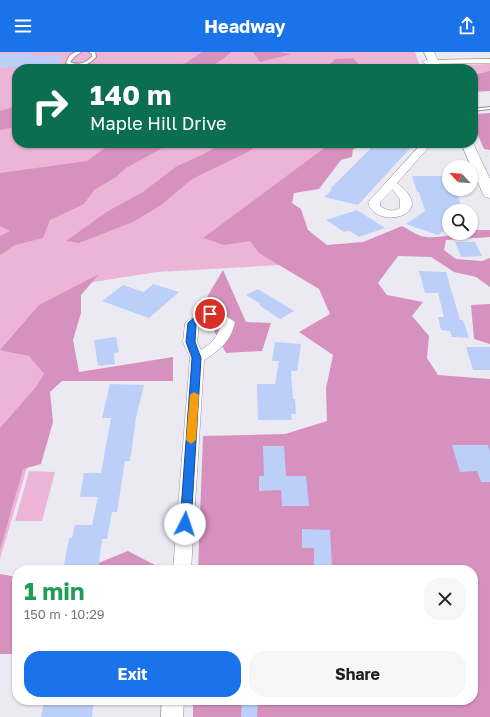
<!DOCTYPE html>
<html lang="en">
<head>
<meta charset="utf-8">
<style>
  body { margin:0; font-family:"Golos Text",sans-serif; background:#f6f6f6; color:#202124; height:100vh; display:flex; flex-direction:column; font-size:15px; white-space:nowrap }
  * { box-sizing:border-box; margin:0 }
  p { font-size:13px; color:#757577 }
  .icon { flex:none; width:22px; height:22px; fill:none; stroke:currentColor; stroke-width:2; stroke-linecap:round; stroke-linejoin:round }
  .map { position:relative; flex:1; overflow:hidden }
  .side { position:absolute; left:12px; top:513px; width:466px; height:140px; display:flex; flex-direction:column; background:#fff; border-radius:16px; box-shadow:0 1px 3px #0004 }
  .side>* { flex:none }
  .guide { position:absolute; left:12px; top:12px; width:466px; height:84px; border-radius:16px; box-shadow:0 1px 3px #0004; background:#0b6e4f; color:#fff; overflow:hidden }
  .needle { width:26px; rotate:296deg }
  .fabs { position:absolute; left:442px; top:108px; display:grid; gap:8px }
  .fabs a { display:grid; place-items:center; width:36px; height:36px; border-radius:50%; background:#fff; box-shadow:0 1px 3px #0004; font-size:20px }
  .pin { position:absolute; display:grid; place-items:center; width:34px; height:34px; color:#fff; margin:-17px; border:2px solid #fff; border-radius:50%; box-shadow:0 1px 4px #0007 }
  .me { position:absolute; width:44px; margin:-22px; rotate:4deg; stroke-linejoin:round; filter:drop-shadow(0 0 3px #0008) }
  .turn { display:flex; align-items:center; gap:14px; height:84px; padding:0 12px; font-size:18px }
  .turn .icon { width:52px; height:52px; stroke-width:2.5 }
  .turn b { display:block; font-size:28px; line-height:34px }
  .round { display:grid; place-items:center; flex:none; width:42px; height:42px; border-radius:16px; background:#f6f6f6 }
  .head { display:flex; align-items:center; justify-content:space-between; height:68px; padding:0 12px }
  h1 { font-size:24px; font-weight:700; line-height:30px; color:#1e9e55 }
  .cta { display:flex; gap:8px; margin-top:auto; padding:8px 12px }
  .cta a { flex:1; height:46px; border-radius:16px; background:#1a73e8; color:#fff; font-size:16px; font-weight:700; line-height:46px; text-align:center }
  .cta a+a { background:#f6f6f6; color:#202124 }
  header { display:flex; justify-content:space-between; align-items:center; height:52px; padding:0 12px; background:#1a73e8; color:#fff; font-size:18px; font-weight:700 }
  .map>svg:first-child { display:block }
  .green { fill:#ecb5d8 }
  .forest { fill:#d791be }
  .building { fill:#bccff9 }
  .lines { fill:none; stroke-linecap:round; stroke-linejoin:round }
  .service-casing { stroke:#94949b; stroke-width:2 }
  .minor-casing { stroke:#94949b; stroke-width:1 }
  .tertiary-casing { stroke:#94949b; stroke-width:1 }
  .service { fill:#fff; fill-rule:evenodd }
  .minor { fill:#fff; fill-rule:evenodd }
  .tertiary { fill:#fff; fill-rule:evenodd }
  .route { fill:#1a73e8; stroke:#114b97 }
  .slow { fill:#f59e0b }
</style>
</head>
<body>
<header><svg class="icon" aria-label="menu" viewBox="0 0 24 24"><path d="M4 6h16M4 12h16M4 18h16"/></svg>Headway<svg class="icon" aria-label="share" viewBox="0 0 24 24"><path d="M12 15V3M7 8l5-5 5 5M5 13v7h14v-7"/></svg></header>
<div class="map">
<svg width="490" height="665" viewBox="0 0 490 665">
  <rect width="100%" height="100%" fill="#ebeaf3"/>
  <path class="green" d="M 0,0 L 415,0 L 421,17 L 17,17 L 17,91 L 361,91 L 285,148 L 319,211 L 157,220 L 81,232 L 0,507 Z
    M 490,12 L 490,39 L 473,41 L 473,17 L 444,17 L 443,15 L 450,13 Z
    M 29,419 L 55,420 L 42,469 L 15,469 Z"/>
  <path class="forest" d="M 202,0 L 231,0 L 223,7 L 207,17 L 144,17 L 161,13 L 174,14 L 186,11 Z
    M 253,0 L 278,0 L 291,2 L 260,10 Z
    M 353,6 L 358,11 L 355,17 L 325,17 L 335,7 Z
    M 490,19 L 490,39 L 473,39 L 473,23 Z
    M 17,54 L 17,75 L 0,78 L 0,59 Z
    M 490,61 L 490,98 L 484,97 L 473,72 L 473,62 Z
    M 112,91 L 171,91 L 126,116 L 116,125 L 94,138 L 84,152 L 50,168 L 43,186 L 15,193 L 0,203 L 0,184 L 10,179 L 0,174 L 0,121 L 87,109 Z
    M 223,91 L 258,92 L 248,100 L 192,127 L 161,153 L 133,170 L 79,191 L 66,189 L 108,159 L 143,140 L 177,114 L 202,103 Z
    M 331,91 L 362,91 L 360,95 L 353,97 L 352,105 L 341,108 L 319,137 L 294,141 L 292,151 L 301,157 L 308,178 L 327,193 L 363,190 L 402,174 C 408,177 415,182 421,184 C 435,188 456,181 471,181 L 471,178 L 490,178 L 490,185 L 446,188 L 444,198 L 456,207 L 482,209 L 490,206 L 490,235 L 476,225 L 454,220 L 431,205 L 398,204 L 378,231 L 387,243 L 423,250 L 412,264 L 429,284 L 427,306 L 438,323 L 490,327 L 490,665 L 193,665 L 193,648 L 473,648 L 473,518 L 198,518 L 203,384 L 285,382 L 327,369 L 326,336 L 333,303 L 299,280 L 330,262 L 319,237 L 259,201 L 250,189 L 224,193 L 203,186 Z
    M 223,218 L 246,270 L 271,271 L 262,299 L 226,301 L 201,255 Z
    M 99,222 L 81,243 L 81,261 L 73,288 L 79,320 L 173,305 L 173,329 L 62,329 L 50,340 L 53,370 L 41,412 L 23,417 L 0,498 L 0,376 L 36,335 L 44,322 L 29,304 L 0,298 L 39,253 Z
    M 490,252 L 490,292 L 474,287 L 471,253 Z
    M 128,499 L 155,513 L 155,518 L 81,518 Z
    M 0,522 L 17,525 L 17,602 L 0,602 Z"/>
  <path class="building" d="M 34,1 L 33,4 L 61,3 L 59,17 L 22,17 L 22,15 L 0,16 L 0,2 Z
    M 376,91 L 415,91 L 358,153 L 324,145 L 332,138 L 330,137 Z
    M 412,124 L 449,124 L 449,137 L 453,137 L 455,142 L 457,142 L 463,159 L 449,159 L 449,175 L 438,183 L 406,172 L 425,159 L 419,140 L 417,140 Z
    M 357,158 L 385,176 L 359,185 L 350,179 L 344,180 L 326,168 Z
    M 455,190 L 475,190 L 482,204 L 461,205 Z
    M 419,219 L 446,220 L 460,268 L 463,268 L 469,286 L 452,285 L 450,279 L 441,278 L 438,265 L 444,265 L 438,241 L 425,241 Z
    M 153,232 L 179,240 L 149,266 L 102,249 L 123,233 L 144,240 Z
    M 258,237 L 294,259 L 280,267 L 259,253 L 261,252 L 246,243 Z
    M 116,285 L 119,300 L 114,301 L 115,312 L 98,314 L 94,288 Z
    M 275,290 L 301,292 L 297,319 L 291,319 L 293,347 L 295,347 L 296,362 L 291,362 L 292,368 L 258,368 L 257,332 L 275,332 L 279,309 L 272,309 Z
    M 466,295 L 490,295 L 490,318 L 473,318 Z
    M 110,332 L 144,333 L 136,366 L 130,409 L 125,409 L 117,460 L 112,460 L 107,487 L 102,487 L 98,518 L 63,518 L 69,486 L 72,486 L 75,473 L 92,473 L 98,445 L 80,445 L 84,421 L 101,421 L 111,366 L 102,366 Z
    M 452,393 L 488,393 L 490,400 L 490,430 L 481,430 L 477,419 L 460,420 Z
    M 263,394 L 284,394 L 286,424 L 306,424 L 309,454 L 282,454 L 281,438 L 259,439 L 259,424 L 264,424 Z
    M 302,477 L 330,478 L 332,514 L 314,514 L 314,496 L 302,496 Z
    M 44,648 L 94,648 L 92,665 L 41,665 Z
    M 242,648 L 258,648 L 257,665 L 241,665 Z"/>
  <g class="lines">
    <defs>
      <path id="service" d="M 76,0 L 81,0 L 74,5 L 70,10 C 79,14 85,11 92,5 L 92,2 L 89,0 L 95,0 L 96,5 C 88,14 77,17 66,11 L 70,3 Z
        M 490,55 L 490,57 L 473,59 L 473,57 Z"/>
      <path id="minor" d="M 490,7 L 490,11 L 426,12 L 422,10 L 426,8 Z
        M 422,91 L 434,91 L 427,97 L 397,131 C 441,164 374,179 368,150 L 370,148 ZM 392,137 L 400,147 L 400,156 C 393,160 387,159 380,154 L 380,150 Z
        M 210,259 L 223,262 L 235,270 C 231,289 220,298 204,308 L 191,518 L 173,518 L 190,306 L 183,290 L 185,271 L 196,262 ZM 210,267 L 221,271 C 218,285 212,291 201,298 L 197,290 L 199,272 Z
        M 162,648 L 184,648 L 183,665 L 161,665 Z"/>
      <path id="tertiary" d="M 424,0 L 434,0 L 442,17 L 432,17 Z
        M 461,91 L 473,91 L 490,127 L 490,146 L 485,145 L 483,142 Z"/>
    </defs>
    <use href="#service" class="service-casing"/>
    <use href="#minor" class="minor-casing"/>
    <use href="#tertiary" class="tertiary-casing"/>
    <use href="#service" class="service"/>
    <use href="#minor" class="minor"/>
    <use href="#tertiary" class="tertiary"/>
  </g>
  <path class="route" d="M 210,260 L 214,262 L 213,264 L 203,266 L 196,272 L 195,290 L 201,306 L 191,472 L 189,475 L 185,477 L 182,475 L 180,472 L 192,306 L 186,290 L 188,271 L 198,262 Z"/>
  <path class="slow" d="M 194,340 L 199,343 L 196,388 L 191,392 L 186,388 L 190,343 Z"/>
</svg>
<div class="fabs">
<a><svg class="needle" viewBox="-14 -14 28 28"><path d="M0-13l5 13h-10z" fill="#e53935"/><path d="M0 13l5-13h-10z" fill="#757577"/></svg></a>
<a><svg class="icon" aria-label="search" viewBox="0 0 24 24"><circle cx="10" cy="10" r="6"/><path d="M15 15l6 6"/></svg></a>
</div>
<div class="pin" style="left:210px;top:262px;background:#d93025"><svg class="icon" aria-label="arrive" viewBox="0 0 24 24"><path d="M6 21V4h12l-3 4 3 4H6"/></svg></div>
<svg class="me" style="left:185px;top:472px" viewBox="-20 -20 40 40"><circle r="19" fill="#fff"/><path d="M0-13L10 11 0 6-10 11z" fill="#1a73e8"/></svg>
<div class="guide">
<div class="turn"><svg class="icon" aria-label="right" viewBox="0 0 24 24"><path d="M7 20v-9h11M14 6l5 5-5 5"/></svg><div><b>140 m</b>Maple Hill Drive</div></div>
</div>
<section class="side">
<div class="head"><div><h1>1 min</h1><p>150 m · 10:29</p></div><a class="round"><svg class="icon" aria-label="close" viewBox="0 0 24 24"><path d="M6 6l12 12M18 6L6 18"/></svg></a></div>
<div class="cta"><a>Exit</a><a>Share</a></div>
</section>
</div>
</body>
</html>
